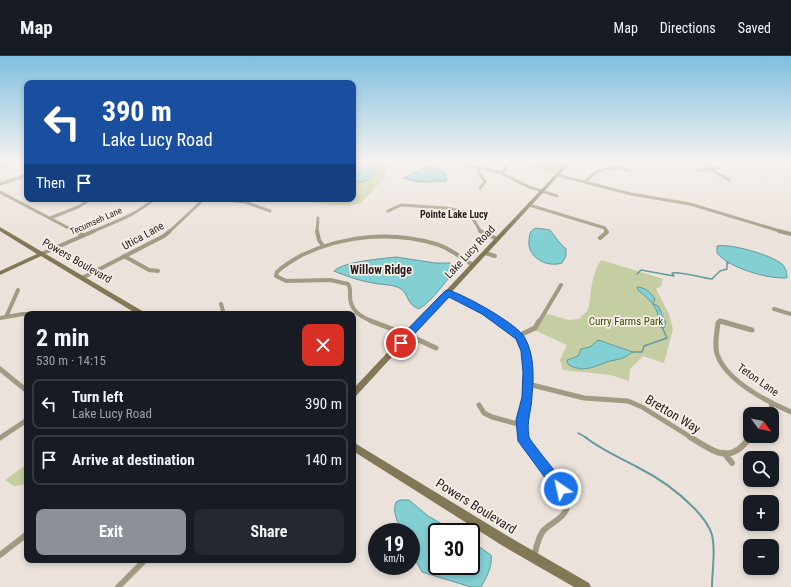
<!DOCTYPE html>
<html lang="en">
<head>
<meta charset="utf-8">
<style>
  body { margin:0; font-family:"Roboto Condensed",sans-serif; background:#242831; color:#f1f3f6; height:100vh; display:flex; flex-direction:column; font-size:15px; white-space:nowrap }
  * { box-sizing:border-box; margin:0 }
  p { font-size:13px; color:#9ea1a6 }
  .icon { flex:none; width:22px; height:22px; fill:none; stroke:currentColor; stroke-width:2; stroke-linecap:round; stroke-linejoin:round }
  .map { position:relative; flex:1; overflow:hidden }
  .side { position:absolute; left:24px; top:255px; width:332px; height:252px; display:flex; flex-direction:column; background:#171b24; border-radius:8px; box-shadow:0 2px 6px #0003 }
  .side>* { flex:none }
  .top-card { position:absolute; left:24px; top:24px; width:332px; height:122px; border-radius:8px; box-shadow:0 2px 6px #0003; background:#1a4fa0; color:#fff; overflow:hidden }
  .needle { width:26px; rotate:122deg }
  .controls { position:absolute; left:743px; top:351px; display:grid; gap:8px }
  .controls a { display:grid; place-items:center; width:36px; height:36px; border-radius:8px; background:#171b24; box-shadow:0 2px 6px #0003; font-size:20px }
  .speed { position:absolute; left:368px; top:467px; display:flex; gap:8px; font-size:20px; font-weight:700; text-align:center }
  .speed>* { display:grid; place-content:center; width:52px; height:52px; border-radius:50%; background:#171b24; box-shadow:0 2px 6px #0003; line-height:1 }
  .speed small { font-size:10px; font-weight:400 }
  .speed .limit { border:2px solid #111; border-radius:6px; background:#fff; color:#111 }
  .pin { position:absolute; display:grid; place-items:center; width:34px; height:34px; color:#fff; margin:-17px; border:2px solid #fff; border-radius:50%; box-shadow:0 1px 4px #0007 }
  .me { position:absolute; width:44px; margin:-22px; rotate:326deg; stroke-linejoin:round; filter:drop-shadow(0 0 3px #0008) }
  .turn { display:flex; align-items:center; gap:14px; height:84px; padding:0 12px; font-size:18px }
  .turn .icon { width:52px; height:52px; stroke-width:2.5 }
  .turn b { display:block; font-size:28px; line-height:34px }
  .then { display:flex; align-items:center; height:38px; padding:0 12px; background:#0003; gap:8px; font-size:15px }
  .round { display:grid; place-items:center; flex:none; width:42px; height:42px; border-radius:8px; background:#242831 }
  .head { display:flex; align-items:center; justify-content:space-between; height:68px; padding:0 12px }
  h1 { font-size:24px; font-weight:700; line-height:30px }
  .primary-button { display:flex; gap:8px; margin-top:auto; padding:8px 12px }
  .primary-button a { flex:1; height:46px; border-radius:8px; background:#8c9099; color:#fff; font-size:16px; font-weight:700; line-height:46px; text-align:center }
  .primary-button a+a { background:#242831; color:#f1f3f6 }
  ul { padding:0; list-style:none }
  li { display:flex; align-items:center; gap:12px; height:50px; margin:0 8px 6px; padding:0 4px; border:2px solid #363941; border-radius:8px }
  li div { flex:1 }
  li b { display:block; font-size:15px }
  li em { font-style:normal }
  header { display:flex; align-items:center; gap:24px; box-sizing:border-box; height:56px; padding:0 20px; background:#171b24; border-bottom:1px solid #363941 }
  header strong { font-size:19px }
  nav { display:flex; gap:22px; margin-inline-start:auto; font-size:14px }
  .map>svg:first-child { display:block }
  .green { fill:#c5cda3 }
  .water { fill:#82cfd4; stroke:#659a9c }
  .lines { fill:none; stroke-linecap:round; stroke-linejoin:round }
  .stream-far1 { stroke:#659a9c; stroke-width:1.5 }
  .stream { stroke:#659a9c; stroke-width:2 }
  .street-far3 { stroke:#a29b83; stroke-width:3 }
  .street-far2 { stroke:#a29b83; stroke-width:4 }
  .street-far1 { stroke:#a29b83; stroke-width:5 }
  .street { stroke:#a29b83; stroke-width:6 }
  .secondary { fill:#827855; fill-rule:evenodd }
  .route { fill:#1a73e8; stroke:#114b97 }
  .labels { text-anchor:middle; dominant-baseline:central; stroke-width:3.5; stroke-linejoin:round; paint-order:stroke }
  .far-street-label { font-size:9px; fill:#211e1b; stroke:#f8efe8 }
  .far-neighbourhood-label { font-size:10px; font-weight:bold; fill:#211e1b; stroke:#f8efe8 }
  .street-label { font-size:11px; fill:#211e1b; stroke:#f8efe8 }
  .park-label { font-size:11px; fill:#3f4602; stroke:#f8efe8 }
  .neighbourhood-label { font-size:12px; font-weight:bold; fill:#211e1b; stroke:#f8efe8 }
  .near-street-label { font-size:13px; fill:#211e1b; stroke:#f8efe8 }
</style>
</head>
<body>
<header>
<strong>Map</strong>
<nav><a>Map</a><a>Directions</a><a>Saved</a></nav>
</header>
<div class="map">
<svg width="791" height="531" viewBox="0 0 791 531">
  <rect width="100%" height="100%" fill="#ebe2db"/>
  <path class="green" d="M 0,105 L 27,105 L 27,106 L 0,114 Z
    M 369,105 L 394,105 L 386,114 L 384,122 L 360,148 C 349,148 338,150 327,148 C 319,147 312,146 304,146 L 306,143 L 353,143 L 353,126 C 359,125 368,127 373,121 C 375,117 376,113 379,109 Z
    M 510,105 L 570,105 L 557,119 Z
    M 601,204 L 663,223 L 661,230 L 656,233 L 669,258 L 673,273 L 664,307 L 643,300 L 630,313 L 629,325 L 611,319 L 563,314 L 560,304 L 567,289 L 532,273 L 544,257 L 569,264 L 579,263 L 588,254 C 592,235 590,222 601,204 Z
    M 27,408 L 27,428 L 14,430 L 5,424 Z"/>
  <path class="water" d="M 353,105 L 369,105 L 379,108 L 375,114 L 377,118 L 364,126 L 353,126 Z
    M 431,109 L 444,116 L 447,123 L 446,125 L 419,126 L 403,122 Z
    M 536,172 L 550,174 L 559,186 L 566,193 L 566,200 L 562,207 C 546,212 527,201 529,184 C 530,178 529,175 536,172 Z
    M 717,190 C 729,187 772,199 782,208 C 786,212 787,217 787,222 C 767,223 729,212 717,197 Z
    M 396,201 L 435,207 L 450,207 L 455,209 L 457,214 C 443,226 435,243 419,253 C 407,249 409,239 401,233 C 394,228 381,229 373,227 C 360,225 346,220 334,215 C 345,205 381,203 396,201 Z
    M 637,231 C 645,231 651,237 655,243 L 653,248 L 658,250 L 666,266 L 664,272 L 658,270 C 661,253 650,244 638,234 Z
    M 598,284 L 633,296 C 630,297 628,300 625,301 C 621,303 615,304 610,305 C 596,310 582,318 568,308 L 567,304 L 578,300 L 581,293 L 590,291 Z
    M 400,444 L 409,444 L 428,460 L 456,476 L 437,476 L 437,510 L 471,510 L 471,485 L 491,499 C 493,509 486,523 481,531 L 471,531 L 422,516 L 411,496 L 411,476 L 402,476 C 398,467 392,456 396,446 Z"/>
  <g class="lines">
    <path class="stream-far1" d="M 637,218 L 641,214 L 674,220 L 672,217 C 680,215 702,222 712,223 L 720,215 L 727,213 L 727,206 L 729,207
      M 632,296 L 642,296 L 644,290 L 667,282 L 662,271
      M 578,377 L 587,382"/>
    <path class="stream" d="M 585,381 C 603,395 619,401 639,412 C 659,422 677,435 693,451 C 701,459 709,468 712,479 C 716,496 712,514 712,531"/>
    <path class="street-far3" d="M 453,105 L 501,117 L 529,131 L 557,140
      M 697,105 L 729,124
      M 479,111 L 478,115 L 485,126 L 480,132
      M 696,114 L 718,112
      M 501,117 L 505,114 L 506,110
      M 557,119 L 631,138 L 690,148 L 783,176
      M 585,126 C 597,112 612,109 629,114
      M 0,128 L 27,119
      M 0,136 L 76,176
      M 210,143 L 245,146 L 270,155
      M 529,149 L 605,172 L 607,176
      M 388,155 L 401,149 L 446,152 L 462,155 L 473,163 L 481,176
      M 50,162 L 78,151 L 91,143
      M 92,176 C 114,166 136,159 154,143
      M 169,176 L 204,143
      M 317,176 L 318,162"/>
    <path class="street-far2" d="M 74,175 L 83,179
      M 317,175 L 319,184 L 323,190
      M 480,175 L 497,183
      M 779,175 L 791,178
      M 600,182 L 607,176 L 606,175
      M 485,197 L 495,200
      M 41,198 L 94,175
      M 124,200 L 149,214 L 158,215
      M 82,222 L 164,180 L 170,175
      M 448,237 L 476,250 L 503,266
      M 221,248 L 224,258
      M 774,253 L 791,258
      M 6,261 L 18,234
      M 0,262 L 23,258 L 33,258
      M 374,266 C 361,261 350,255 350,240 C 350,236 351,232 348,228 L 330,224 L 286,225 L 276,220 L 277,216 C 284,209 293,204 302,199 C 344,179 392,175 436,188 C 450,192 461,202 473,209
      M 539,266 L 561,229
      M 719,266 L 724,266"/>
    <path class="street-far1" d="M 371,265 L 408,279 L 436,292
      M 501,265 C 508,270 515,275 520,281 C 532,298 530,327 526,345 C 524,358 519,370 523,382
      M 720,265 L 718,267 C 717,277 714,288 717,298 C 726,325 766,345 791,356
      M 720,265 L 752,274
      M 518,280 L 535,272 L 539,265
      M 0,313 L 27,335
      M 528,328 L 584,342 L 628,345 L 642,351 L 692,382
      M 479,349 L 484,357 L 492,361 L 521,369
      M 770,358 L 772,347
      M 0,382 L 27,364
      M 749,382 L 751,380"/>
    <path class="street" d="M 523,381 C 530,402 575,431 566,454 C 562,464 550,467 543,475 C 538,482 536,492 534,501
      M 690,381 C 714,395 730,410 750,381
      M 724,397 L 732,407
      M 0,499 L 27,478
      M 118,531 L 145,504"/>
    <path class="secondary" d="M 568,105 L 572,105 L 356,340 L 353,341 L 353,333 Z
      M 0,171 L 144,256 L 145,258 L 137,258 L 41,200 L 0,219 L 0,215 L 37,198 L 0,175 Z
      M 353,386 L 511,482 L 589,527 L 591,531 L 574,531 L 503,490 L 353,395 Z"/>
  </g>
  <linearGradient id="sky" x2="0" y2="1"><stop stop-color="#7fbfe0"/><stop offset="0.59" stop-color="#f6f2ef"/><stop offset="1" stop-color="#f6f2ef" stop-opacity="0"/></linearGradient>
  <rect width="791" height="179" fill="url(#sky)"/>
  <path class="route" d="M 448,234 C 463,238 518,268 525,282 C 534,299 534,319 532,339 C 532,354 526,364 529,381 C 530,385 560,421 566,429 L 568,433 L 566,438 L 561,439 L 557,438 L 518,385 L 516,364 L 522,341 L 523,316 L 521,295 L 516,283 L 482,258 L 449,241 L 404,289 L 397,289 L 396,287 L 397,284 L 445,235 Z"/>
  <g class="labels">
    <g class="far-street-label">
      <text transform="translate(96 165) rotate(-24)">Tecumseh Lane</text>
    </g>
    <g class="far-neighbourhood-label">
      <text x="454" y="158">Pointe Lake Lucy</text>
    </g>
    <g class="street-label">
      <text transform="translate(143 180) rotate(-29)">Utica Lane</text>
      <text transform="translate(470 196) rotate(-47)">Lake Lucy Road</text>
      <text transform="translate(77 205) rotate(30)">Powers Boulevard</text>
      <text transform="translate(758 324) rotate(35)">Teton Lane</text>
    </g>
    <g class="park-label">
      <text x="626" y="265">Curry Farms Park</text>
    </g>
    <g class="neighbourhood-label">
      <text x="381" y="214">Willow Ridge</text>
    </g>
    <g class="near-street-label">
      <text transform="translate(673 358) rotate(31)">Bretton Way</text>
      <text transform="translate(476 450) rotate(32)">Powers Boulevard</text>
    </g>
  </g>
</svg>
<div class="controls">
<a><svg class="needle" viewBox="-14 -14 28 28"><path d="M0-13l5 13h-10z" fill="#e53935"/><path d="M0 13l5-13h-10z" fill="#9ea1a6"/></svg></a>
<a><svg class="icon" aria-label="search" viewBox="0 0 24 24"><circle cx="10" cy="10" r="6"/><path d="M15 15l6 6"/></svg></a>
<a>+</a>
<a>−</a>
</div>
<div class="speed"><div>19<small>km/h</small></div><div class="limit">30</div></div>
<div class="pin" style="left:401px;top:287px;background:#d93025"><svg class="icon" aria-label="arrive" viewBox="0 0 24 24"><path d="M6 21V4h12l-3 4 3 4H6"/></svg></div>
<svg class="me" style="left:561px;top:433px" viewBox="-20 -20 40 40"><circle r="17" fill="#1a73e8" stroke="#fff" stroke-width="3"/><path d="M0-11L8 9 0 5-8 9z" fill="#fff"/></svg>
<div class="top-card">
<div class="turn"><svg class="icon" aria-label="left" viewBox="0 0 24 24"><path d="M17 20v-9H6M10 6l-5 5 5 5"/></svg><div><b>390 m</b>Lake Lucy Road</div></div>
<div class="then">Then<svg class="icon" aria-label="arrive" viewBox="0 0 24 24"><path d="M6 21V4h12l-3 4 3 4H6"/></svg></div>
</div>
<section class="side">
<div class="head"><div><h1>2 min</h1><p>530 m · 14:15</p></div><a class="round" style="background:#d93025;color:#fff"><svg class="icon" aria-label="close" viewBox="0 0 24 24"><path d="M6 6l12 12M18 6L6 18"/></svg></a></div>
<ul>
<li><svg class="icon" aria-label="left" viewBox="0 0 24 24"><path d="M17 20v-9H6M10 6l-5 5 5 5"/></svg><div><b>Turn left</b><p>Lake Lucy Road</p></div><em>390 m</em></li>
<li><svg class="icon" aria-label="arrive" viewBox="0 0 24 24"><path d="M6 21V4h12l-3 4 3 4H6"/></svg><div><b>Arrive at destination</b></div><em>140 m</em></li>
</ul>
<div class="primary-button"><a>Exit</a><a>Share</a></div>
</section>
</div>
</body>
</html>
